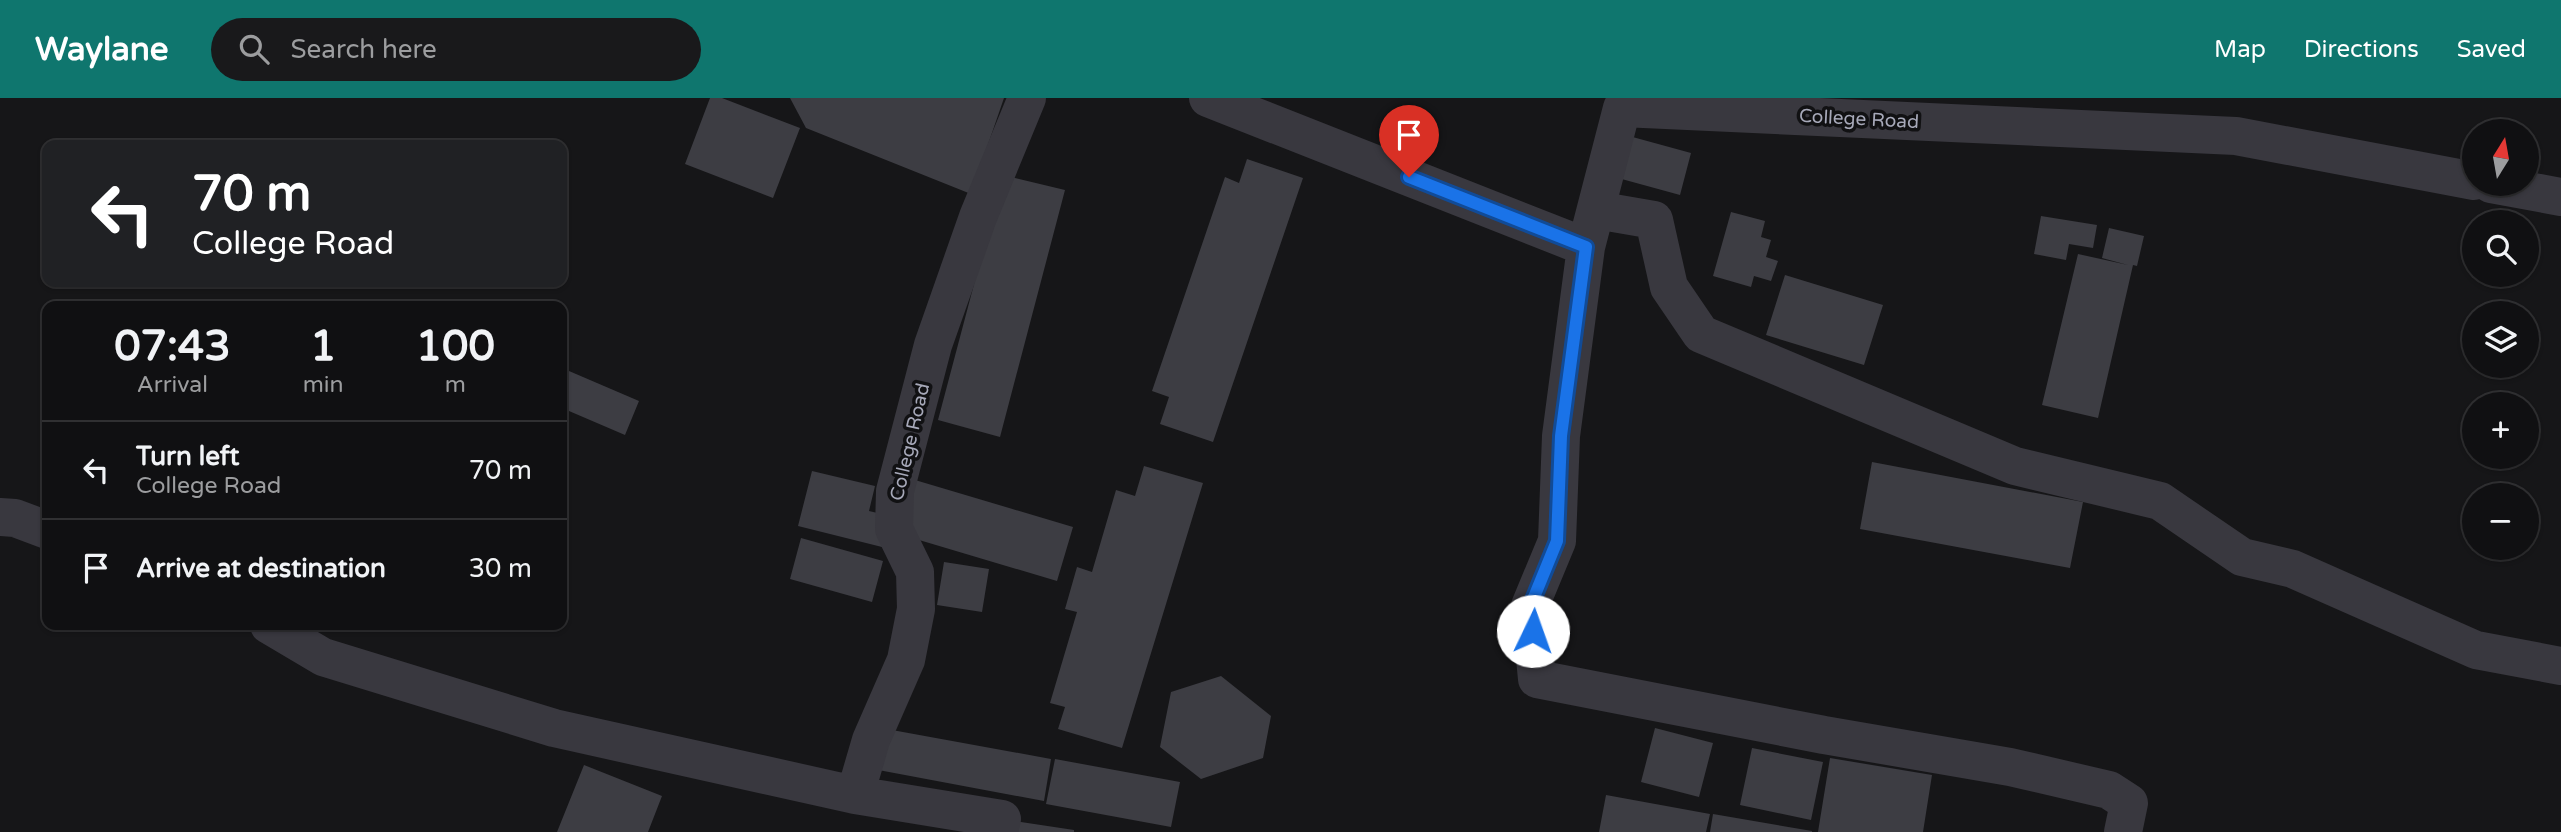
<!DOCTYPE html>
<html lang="en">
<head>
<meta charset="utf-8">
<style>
  body { margin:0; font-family:"Varela Round",sans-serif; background:#19191b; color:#f1f3f6; height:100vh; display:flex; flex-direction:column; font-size:26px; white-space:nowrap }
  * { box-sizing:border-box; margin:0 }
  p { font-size:23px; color:#9c9d9f }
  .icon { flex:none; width:38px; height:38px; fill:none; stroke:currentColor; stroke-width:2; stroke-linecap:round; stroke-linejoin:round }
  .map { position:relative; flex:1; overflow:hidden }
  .panel { position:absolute; left:42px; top:203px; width:525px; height:329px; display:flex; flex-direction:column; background:#101012; border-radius:14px; box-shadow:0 2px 5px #0004,0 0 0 2px #303032 }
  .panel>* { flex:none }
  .guide { position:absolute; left:42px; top:42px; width:525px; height:147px; border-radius:14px; box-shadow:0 2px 5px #0004,0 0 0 2px #303032; background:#202124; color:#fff; overflow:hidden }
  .needle { width:46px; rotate:11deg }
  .fabs { position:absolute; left:2462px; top:21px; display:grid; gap:14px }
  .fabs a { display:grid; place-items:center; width:77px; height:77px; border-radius:50%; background:#101012; box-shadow:0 2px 5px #0004,0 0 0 2px #303032; font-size:35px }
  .pin { position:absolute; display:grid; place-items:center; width:60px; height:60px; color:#fff; margin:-72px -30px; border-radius:50% 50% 50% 0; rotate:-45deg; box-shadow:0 0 7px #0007 }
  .pin .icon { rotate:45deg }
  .me { position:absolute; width:77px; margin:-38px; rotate:3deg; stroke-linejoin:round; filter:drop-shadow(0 0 5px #0008) }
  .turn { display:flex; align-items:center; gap:24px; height:147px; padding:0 35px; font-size:32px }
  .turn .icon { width:91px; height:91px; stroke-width:2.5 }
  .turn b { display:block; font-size:49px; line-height:60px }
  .eta { display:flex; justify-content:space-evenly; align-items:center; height:119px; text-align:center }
  .eta b { font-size:42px; font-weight:700; line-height:49px }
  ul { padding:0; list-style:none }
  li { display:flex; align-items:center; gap:21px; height:98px; padding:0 35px; border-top:2px solid #303032 }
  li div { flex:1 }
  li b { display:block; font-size:26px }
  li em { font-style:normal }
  header { display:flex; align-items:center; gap:42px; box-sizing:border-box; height:98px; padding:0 35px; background:#0f766e; color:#fff }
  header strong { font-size:33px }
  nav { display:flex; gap:38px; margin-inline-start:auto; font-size:24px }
  .search { width:490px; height:63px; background:#19191b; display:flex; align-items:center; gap:18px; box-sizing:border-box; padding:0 24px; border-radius:38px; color:#9c9d9f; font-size:26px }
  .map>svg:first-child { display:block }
  .building { fill:#3d3d43 }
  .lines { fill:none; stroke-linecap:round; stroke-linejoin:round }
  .minor { stroke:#39383f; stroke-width:38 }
  .route-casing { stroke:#114b97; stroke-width:18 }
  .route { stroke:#1a73e8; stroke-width:12 }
  .labels { text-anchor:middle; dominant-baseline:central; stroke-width:7; stroke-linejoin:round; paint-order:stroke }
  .street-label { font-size:19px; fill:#a7a9b9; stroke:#111113 }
</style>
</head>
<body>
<header>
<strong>Waylane</strong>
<div class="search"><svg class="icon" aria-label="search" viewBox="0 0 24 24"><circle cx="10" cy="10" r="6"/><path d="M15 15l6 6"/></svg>Search here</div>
<nav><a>Map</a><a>Directions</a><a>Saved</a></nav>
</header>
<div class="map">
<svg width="2561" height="734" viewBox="0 0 2561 734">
  <rect width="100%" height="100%" fill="#161618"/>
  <path class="building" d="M 710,0 L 722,0 L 800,30 L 773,100 L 685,66 Z
    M 790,0 L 1004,0 L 971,96 L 806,30 Z
    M 1618,35 L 1691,55 L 1680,97 L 1607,77 Z
    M 1247,61 L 1303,80 L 1213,344 L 1160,326 L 1169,299 L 1152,293 L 1225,79 L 1239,85 Z
    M 1003,77 L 1065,92 L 1000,339 L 938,322 Z
    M 1731,114 L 1765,123 L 1761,139 L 1771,142 L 1766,159 L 1778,163 L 1771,183 L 1754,178 L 1751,189 L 1713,178 Z
    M 2041,118 L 2097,127 L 2093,150 L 2069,146 L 2066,162 L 2034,156 Z
    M 2109,130 L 2144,138 L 2137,168 L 2133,167 L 2098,320 L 2042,307 L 2078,156 L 2128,167 L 2102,160 Z
    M 1785,177 L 1883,207 L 1864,267 L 1766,237 Z
    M 562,270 L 639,303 L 625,337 L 562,310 Z
    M 1872,364 L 2083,404 L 2070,470 L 1860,431 Z
    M 1144,368 L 1203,385 L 1122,650 L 1058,631 L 1065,609 L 1050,605 L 1077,514 L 1065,511 L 1077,469 L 1092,474 L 1116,392 L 1135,398 Z
    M 812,373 L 875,388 L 869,413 L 890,418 L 882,449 L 798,428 Z
    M 915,382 L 1073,429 L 1057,483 L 899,436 Z
    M 801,440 L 883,463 L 872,504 L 790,481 Z
    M 944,464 L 989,471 L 982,514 L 937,507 Z
    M 1221,578 L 1271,618 L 1263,660 L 1201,681 L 1160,649 L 1171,594 Z
    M 881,630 L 1051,661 L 1044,703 L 873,671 Z
    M 1655,630 L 1713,645 L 1699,699 L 1641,684 Z
    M 1752,650 L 1823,664 L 1811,722 L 1740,707 Z
    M 1830,660 L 1932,677 L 1923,734 L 1818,734 Z
    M 1055,661 L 1180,684 L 1171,729 L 1046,706 Z
    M 584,667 L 662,698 L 648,734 L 557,734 Z
    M 1606,697 L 1710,716 L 1706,734 L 1599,734 Z
    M 1713,716 L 1812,733 L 1812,734 L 1710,734 Z
    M 1014,723 L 1074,732 L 1074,734 L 1013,734 Z"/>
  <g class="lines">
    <path class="minor" d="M 1208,0 L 1586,149 L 1622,10 L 2236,38 L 2474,83
      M 2491,86 L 2561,99
      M 1596,112 L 1654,122 L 1669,189 L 1701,236 L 2015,368 L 2160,403 L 2242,459 L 2293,471 L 2476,552 L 2561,568
      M 1586,149 L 1561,338 L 1557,443 L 1530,508 L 1537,581 L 1824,637 L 2010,669 L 2109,692 L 2129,705 L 2123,734
      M 0,419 L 15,420 L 47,432
      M 269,527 L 323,559 L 554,630 L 855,697
      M 999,734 L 1002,721 L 855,697 L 871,642 L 906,562 L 916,511 L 915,474 L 894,431 L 895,393 L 933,247 L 978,119 L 1027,0"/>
  </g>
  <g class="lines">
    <defs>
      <path id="route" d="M 1409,79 L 1586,149 L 1561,338 L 1557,443 L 1530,509 L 1533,533"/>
    </defs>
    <use href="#route" class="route-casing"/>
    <use href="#route" class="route"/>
  </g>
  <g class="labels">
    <g class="street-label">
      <text transform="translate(1859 21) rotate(3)">College Road</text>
      <text transform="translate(910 344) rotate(-77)">College Road</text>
    </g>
  </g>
</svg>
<div class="fabs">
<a><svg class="needle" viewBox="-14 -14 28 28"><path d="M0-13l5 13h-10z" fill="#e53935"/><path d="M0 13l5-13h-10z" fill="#9c9d9f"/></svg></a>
<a><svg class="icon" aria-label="search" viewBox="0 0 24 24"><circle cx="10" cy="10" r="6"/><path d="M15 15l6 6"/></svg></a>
<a><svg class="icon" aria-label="layers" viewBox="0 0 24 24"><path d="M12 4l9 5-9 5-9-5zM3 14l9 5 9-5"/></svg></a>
<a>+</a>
<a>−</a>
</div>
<div class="pin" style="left:1409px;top:79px;background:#d93025"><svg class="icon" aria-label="arrive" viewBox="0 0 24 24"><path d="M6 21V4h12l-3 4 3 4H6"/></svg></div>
<svg class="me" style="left:1533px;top:533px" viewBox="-20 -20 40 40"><circle r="19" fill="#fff"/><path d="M0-13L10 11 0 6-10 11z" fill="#1a73e8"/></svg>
<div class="guide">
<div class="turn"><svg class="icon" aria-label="left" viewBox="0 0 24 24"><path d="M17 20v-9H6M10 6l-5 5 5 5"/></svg><div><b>70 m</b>College Road</div></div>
</div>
<section class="panel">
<div class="eta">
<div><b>07:43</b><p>Arrival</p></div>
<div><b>1</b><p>min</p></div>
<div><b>100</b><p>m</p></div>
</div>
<ul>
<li><svg class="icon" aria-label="left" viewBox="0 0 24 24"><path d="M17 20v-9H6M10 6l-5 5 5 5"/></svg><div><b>Turn left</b><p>College Road</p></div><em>70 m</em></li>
<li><svg class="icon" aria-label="arrive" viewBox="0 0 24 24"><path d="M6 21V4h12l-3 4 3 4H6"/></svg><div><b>Arrive at destination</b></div><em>30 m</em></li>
</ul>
</section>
</div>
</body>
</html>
